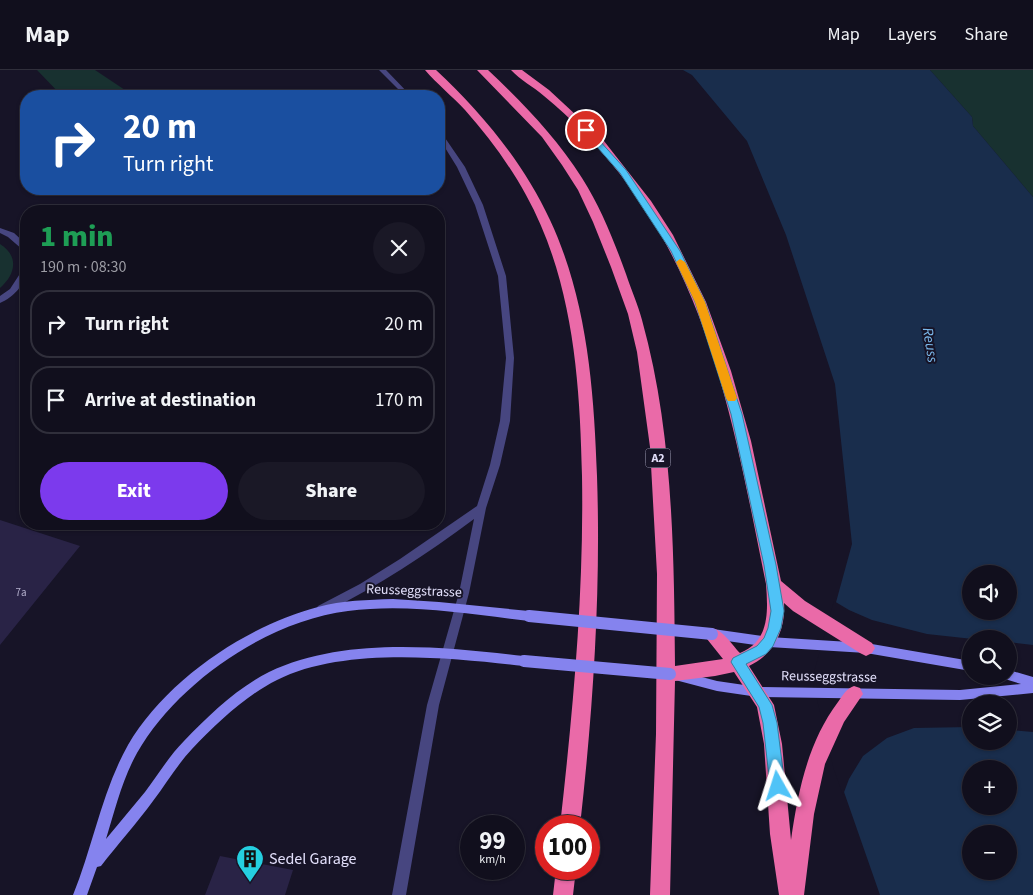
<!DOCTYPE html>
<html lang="en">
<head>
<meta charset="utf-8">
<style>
  body { margin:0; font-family:"Source Sans 3",sans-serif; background:#1a1826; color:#f1f3f6; height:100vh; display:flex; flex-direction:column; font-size:19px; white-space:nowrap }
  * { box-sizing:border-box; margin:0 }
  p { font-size:16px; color:#9c9ca4 }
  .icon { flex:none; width:28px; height:28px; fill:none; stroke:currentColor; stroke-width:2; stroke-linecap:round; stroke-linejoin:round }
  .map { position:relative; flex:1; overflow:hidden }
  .details { position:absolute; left:20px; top:135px; width:425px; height:325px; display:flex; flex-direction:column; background:#110f1d; border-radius:20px; box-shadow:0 1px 4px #0004,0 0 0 1px #302f3b }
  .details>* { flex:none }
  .guide { position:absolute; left:20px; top:20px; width:425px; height:105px; border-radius:20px; box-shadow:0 1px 4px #0004,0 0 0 1px #302f3b; background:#1a4fa0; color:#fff; overflow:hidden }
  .fabs { position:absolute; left:962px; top:495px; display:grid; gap:10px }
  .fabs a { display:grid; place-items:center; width:55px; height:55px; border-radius:50%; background:#110f1d; box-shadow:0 1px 4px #0004,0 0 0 1px #302f3b; font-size:25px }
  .speed { position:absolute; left:460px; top:745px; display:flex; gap:10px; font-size:25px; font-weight:700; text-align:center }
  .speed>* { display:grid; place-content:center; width:65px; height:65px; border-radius:50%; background:#110f1d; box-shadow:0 1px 4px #0004,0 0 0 1px #302f3b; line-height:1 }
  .speed small { font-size:12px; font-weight:400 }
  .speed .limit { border:8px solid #d22; background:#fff; color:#111 }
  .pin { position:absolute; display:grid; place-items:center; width:42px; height:42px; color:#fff; margin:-21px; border:2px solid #fff; border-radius:50%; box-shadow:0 1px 5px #0007 }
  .me { position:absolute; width:55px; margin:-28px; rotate:354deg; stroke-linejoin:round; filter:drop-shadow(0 0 4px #0008) }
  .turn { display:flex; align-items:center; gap:18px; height:105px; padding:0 20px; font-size:22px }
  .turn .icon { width:65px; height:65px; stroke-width:2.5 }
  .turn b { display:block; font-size:35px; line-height:42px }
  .round { display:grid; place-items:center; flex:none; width:52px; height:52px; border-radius:26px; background:#1a1826 }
  .summary { display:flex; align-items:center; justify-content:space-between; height:85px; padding:0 20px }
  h1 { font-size:30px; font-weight:800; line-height:38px; color:#1e9e55 }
  .button { display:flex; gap:10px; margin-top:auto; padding:10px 20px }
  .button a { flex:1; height:58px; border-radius:30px; background:#7c3aed; color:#fff; font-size:20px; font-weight:800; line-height:58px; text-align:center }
  .button a+a { background:#1a1826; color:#f1f3f6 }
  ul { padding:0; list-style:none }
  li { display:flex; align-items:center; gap:15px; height:68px; margin:0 10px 8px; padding:0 10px; border:2px solid #302f3b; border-radius:20px }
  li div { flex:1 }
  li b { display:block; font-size:19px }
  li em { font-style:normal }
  header { display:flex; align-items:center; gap:30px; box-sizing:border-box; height:70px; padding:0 25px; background:#110f1d; border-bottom:1px solid #302f3b }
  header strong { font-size:24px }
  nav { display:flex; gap:28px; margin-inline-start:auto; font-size:18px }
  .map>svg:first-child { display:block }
  .green { fill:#183130 }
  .water { fill:#192d4c; fill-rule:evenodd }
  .pier { fill:#171427 }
  .building { fill:#292346 }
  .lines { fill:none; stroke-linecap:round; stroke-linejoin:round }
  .service { fill:#474680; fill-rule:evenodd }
  .minor { fill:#474680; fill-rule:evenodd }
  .secondary { fill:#8583ee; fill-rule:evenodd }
  .motorway { fill:#ea6aa8; fill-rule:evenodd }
  .secondary-bridge { stroke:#8583ee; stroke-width:12 }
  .route { fill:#4fc3f7; stroke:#337fa1 }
  .slow { fill:#f59e0b }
  .labels { text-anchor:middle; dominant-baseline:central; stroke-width:4; stroke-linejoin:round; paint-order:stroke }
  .number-label { font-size:11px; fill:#b4b0cd }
  .shield { fill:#171427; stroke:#a5a2bb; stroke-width:1 }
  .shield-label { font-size:12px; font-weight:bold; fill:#e2dffa }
  .street-label { font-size:14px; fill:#e2dffa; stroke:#171427 }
  .water-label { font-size:15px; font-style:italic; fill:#7bb9ec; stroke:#171427 }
  .near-poi-label { font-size:16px; fill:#e2dffa; stroke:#171427; text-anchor:start }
</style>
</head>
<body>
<header>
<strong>Map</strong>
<nav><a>Map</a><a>Layers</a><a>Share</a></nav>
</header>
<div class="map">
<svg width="1033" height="825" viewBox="0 0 1033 825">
  <rect width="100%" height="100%" fill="#171427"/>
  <path class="green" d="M 37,0 L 95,0 L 134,26 L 62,26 Z
    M 930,0 L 1033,0 L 1033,127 L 973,56 L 972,47 Z
    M 0,174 C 19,186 16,204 0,218 Z"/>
  <path class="water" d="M 683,0 L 930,0 L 972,47 L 973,56 L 1033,127 L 1033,825 L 880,825 L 836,699 L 815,609 L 852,474 L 835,314 L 786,165 L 747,71 L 692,5 ZM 971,504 L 1009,504 L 1009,541 L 971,541 ZM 971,569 L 1009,569 L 1009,606 L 971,606 ZM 971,634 L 1009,634 L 1009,671 L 971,671 ZM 971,699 L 1009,699 L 1009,736 L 971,736 ZM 971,764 L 1009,764 L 1009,801 L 971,801 Z"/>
  <path class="pier" d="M 834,531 L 849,540 L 872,550 L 927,564 L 973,569 L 971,606 L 1009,606 L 1009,572 L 1033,575 L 1033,662 L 1009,660 L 1009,634 L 971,634 L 971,657 L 914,658 L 887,668 L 863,686 L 849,709 L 843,725 L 834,700 L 812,609 Z"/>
  <path class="building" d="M 0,450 L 80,476 L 0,575 Z
    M 220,786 L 293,800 L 285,825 L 205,825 Z"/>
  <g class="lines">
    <path class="service" d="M 379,0 L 386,0 L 411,26 L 405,26 Z
      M 439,61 L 441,62 L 465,97 L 483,135 L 506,206 L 514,288 L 510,351 L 500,395 L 486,438 L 469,523 L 439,635 L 406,825 L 392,825 L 427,635 L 459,523 L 474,449 C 427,484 378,516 326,542 L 322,544 L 318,542 L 316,539 L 318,536 L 360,514 L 400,489 L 477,436 L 490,395 L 500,351 L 506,288 L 498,206 L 475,135 L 457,97 L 439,68 Z"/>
    <path class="minor" d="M 0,158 L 14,163 L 26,174 L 26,180 L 23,180 L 8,167 L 0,163 Z
      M 23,199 L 26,199 C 26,214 14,227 0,233 L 0,226 L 10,219 Z"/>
    <path class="secondary" d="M 393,529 L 439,532 L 529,541 L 533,543 L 535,546 L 533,549 L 529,551 C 470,544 407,533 348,541 C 267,551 177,613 137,683 C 122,710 115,740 106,769 C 119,753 132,738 145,722 C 158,705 169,686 184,671 C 209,645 237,618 269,602 C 345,566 443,577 524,586 L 528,587 L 530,591 L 528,595 L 524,596 C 452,588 344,576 277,610 C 245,626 217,653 192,679 C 177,695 166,714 153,731 C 137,753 118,774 101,796 L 97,797 L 87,825 L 73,825 C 93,776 102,721 128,675 C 166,610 246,556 318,537 C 342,530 368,530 393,529 Z
      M 713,559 L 769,567 L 866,573 L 971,591 L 971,601 L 866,583 L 769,577 L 713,569 L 709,567 L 707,564 L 709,561 Z
      M 1009,600 L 1033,607 L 1033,623 L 960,630 L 758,627 L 717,621 L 679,611 L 675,610 L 673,606 L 675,602 L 679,601 L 717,611 L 758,617 L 960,620 L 1021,614 L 1005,609 L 1004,606 L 1009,606 Z"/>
    <path class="motorway" d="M 425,0 L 436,0 C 482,43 523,92 550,150 C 587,229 594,319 597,406 C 601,523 593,640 580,756 L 560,756 C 573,640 584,524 582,406 C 580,311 573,210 526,125 C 509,94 488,66 465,40 C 452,26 437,14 425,0 Z
      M 477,0 L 488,0 C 523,33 556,67 582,108 C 601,138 614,171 626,204 C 631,219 638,235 642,250 C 673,361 674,481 675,596 L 723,589 L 703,564 L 706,559 C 720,554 731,574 740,583 C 770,571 768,541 766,514 C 737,372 713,221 620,104 C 597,75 572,49 544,26 C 534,17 520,10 511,0 L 522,0 L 549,20 L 604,71 L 651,131 L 673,165 L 706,232 L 731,301 L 751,371 L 781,511 L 805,531 L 872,573 L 875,578 L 872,583 L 866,586 L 860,583 L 793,541 L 784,533 C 786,559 774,585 749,596 L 774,635 L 782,674 L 791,770 C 798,721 808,672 838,632 C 843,625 846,619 854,616 L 860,618 L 863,624 L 844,652 L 825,694 L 814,744 L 804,825 L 779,825 L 770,764 L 764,674 L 757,637 L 734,602 L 715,606 L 675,611 L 670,825 L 650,825 L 656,664 L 657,504 L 650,377 L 637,282 L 628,244 L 611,197 L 593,152 L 578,120 L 562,95 L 542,67 Z
      M 556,799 L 576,799 L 573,825 L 553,825 Z"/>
    <path class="secondary-bridge" d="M 529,546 L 712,564
      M 524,591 L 670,604"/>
  </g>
  <path class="route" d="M 584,59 L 589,59 L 626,100 L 680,181 L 705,232 L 742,344 L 776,495 L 784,541 L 781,558 L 773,576 L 766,584 L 746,594 L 772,635 L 777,653 L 785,716 L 783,720 L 778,722 L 772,720 L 770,716 L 763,653 L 759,637 L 731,592 L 733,588 L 757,576 L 764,568 L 768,558 L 771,541 L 764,495 L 731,344 L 695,232 L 671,181 L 620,103 L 584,62 Z"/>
  <path class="slow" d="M 680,189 L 685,192 L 705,232 L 737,328 L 735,331 L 728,331 L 726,328 L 695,232 L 676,192 Z"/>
  <defs>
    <symbol id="building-pin" viewBox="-11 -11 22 30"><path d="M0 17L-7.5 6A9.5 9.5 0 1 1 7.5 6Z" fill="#25cfe0" stroke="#171427"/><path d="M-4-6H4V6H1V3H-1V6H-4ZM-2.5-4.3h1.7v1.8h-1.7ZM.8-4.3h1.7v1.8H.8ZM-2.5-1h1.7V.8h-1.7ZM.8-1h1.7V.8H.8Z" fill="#111"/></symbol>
  </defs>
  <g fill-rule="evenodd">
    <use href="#building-pin" x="234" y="773" width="32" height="43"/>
  </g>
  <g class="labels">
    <g class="number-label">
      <text x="21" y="522">7a</text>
    </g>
    <rect class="shield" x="645.5" y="378.5" width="25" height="19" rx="4"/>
    <g class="shield-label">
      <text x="658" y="388">A2</text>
    </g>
    <g class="street-label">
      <text transform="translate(414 521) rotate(2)">Reusseggstrasse</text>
      <text transform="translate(829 607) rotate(1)">Reusseggstrasse</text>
    </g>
    <g class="water-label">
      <text transform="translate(930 275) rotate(81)">Reuss</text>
    </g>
    <g class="near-poi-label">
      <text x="269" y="789">Sedel Garage</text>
    </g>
  </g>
</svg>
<div class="fabs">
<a><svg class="icon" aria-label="sound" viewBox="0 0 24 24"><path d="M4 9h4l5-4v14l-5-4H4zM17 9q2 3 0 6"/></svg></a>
<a><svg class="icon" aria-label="search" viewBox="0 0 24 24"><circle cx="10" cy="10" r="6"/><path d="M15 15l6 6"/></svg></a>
<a><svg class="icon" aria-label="layers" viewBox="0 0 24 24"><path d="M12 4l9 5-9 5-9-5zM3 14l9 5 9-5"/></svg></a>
<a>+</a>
<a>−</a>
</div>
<div class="speed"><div>99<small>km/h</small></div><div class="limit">100</div></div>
<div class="pin" style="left:586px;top:60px;background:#d93025"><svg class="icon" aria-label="arrive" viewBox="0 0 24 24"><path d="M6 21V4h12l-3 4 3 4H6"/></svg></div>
<svg class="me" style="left:778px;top:716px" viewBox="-20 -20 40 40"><path d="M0-17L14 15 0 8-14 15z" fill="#4fc3f7" stroke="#fff" stroke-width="4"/></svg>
<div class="guide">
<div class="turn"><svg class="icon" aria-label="right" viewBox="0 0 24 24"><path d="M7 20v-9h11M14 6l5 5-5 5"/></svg><div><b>20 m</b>Turn right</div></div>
</div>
<section class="details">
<div class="summary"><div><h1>1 min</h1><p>190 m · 08:30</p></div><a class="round"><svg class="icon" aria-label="close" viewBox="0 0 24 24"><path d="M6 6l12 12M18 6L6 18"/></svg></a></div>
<ul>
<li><svg class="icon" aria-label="right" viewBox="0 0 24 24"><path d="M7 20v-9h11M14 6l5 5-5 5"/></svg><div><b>Turn right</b></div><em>20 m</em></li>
<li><svg class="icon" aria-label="arrive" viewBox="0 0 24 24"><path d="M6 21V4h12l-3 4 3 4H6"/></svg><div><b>Arrive at destination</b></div><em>170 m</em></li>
</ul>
<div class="button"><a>Exit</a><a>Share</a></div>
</section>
</div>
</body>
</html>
